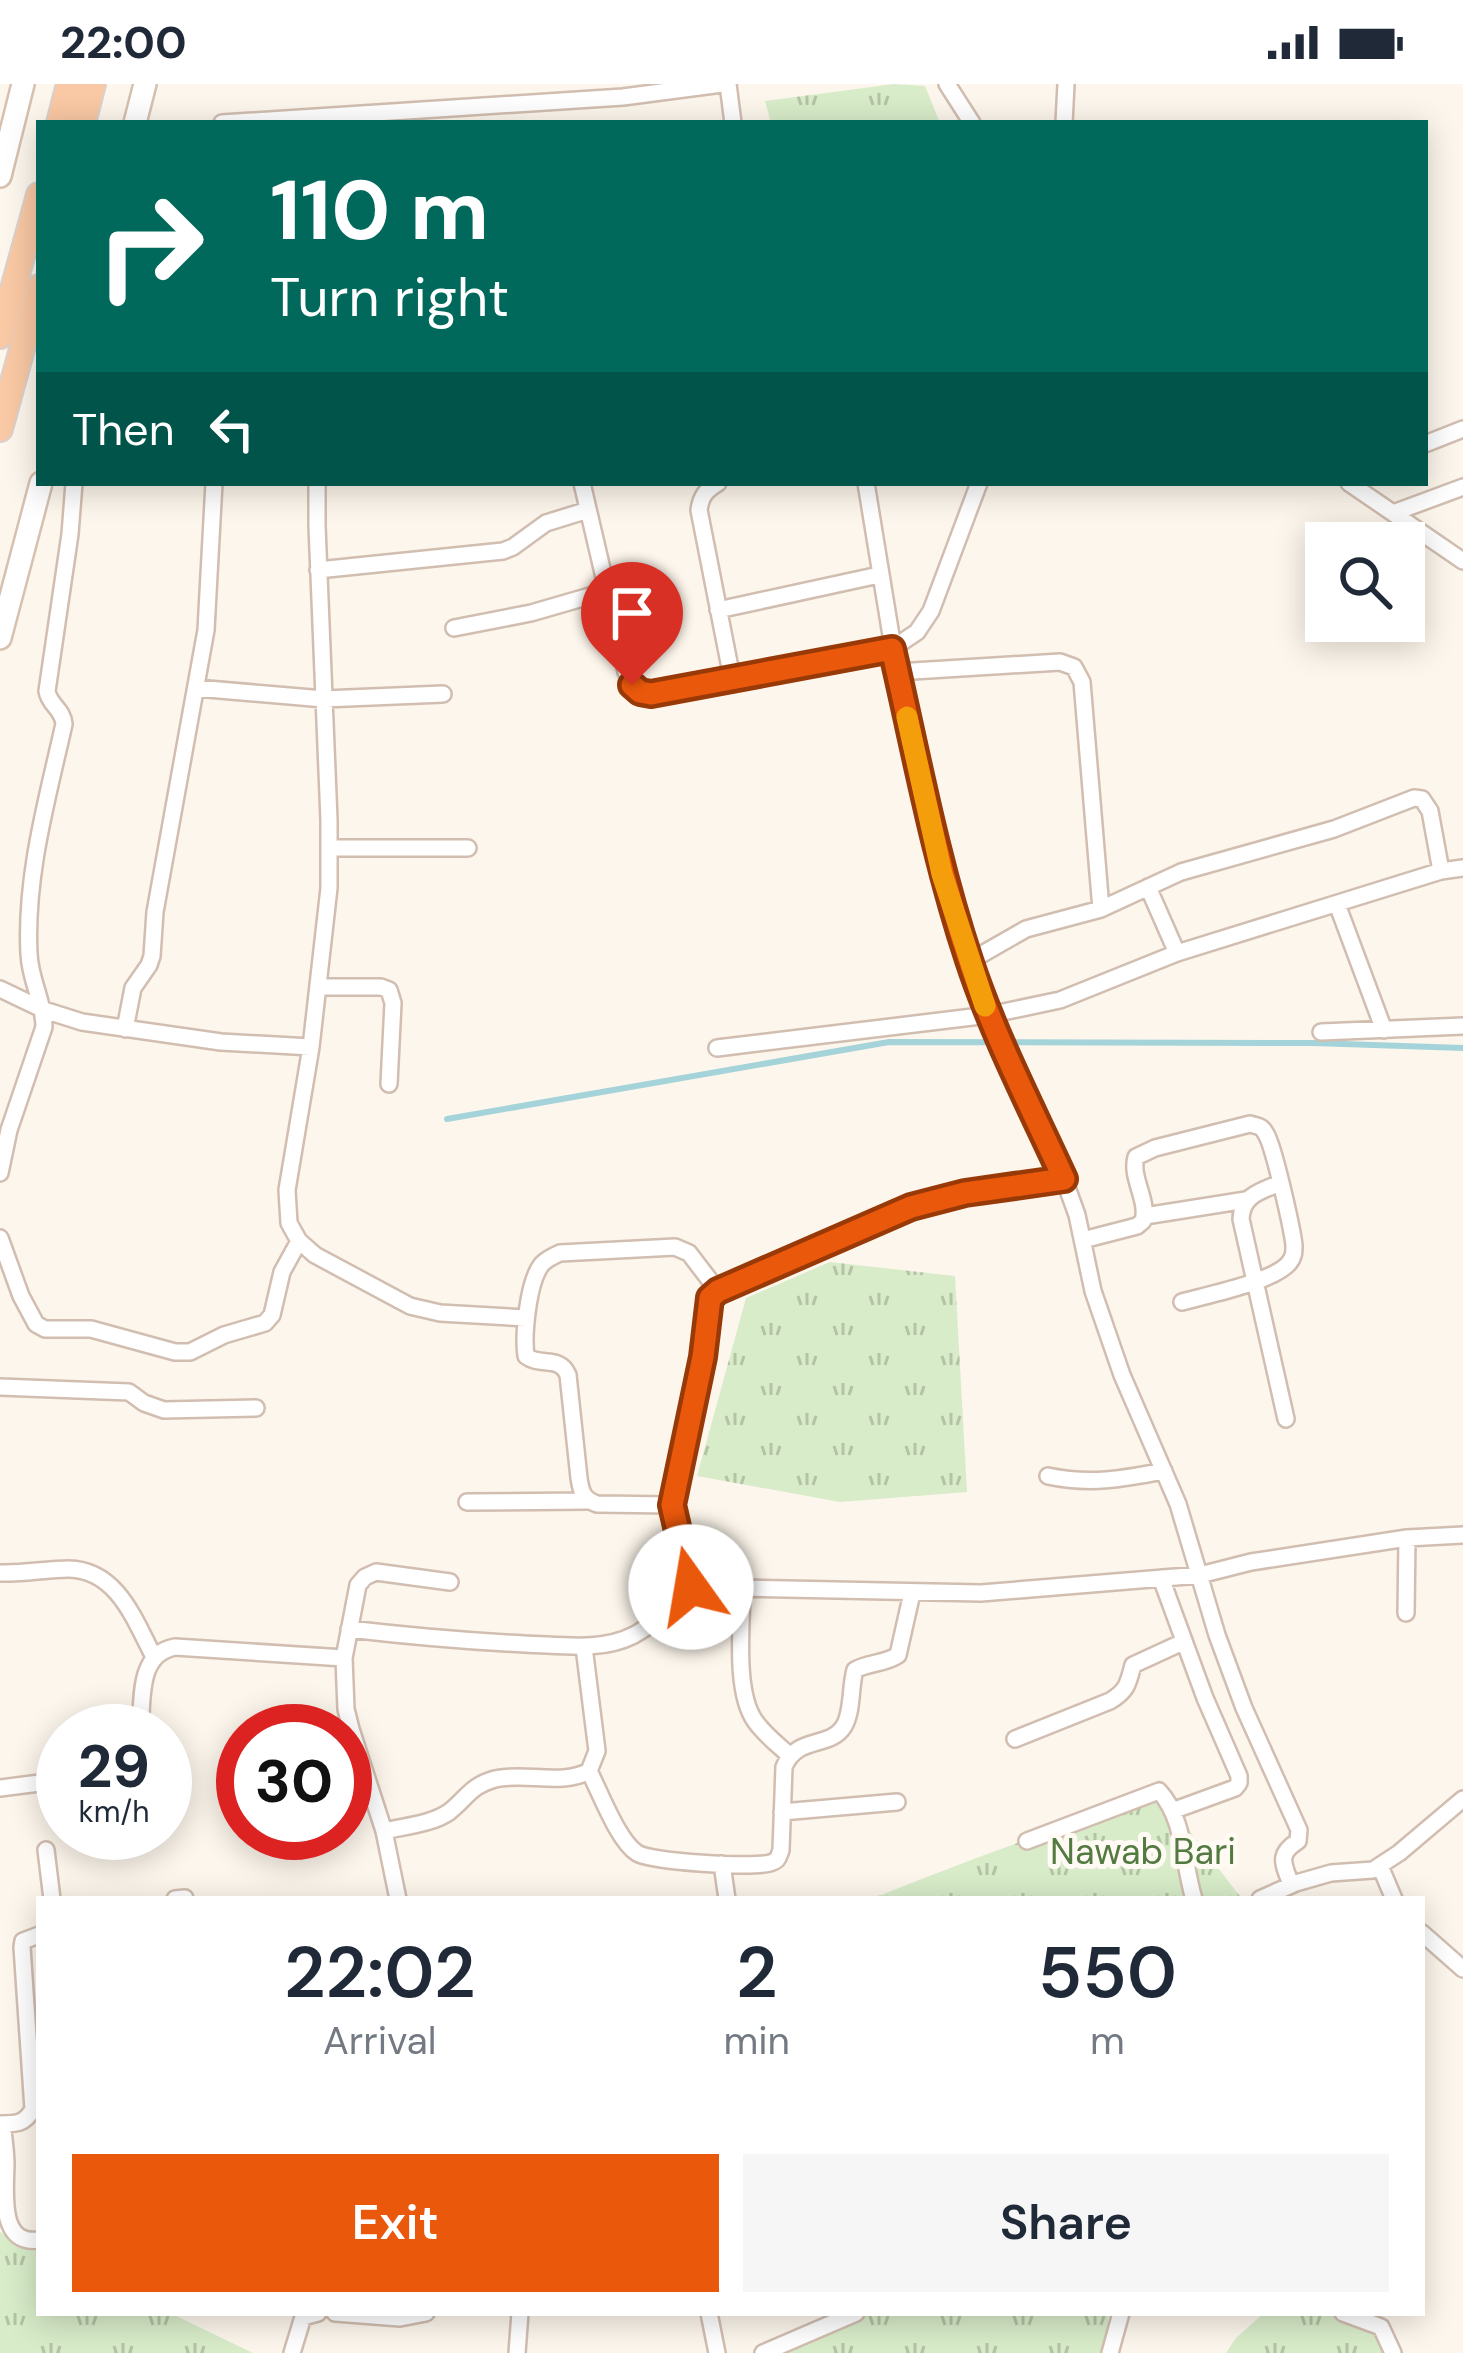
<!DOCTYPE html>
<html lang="en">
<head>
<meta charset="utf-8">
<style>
  body { margin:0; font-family:"DM Sans",sans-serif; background:#f6f6f7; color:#1f2937; height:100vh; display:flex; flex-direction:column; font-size:45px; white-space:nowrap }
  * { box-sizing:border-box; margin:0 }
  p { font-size:39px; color:#747a83 }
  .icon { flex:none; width:66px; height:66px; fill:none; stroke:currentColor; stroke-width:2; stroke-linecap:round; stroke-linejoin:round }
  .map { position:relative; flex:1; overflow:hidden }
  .drawer { position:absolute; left:36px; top:1812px; width:1389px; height:420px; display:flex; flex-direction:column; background:#fff; border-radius:0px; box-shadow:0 6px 30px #0003 }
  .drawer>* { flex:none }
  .hud { position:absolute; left:36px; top:36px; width:1392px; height:366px; border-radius:0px; box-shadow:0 6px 30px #0003; background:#00695c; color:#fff; overflow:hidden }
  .controls { position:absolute; left:1305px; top:438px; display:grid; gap:24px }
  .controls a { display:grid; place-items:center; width:120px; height:120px; border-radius:0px; background:#fff; box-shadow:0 6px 30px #0003; font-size:60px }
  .speed { position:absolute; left:36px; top:1620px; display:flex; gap:24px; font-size:60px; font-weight:700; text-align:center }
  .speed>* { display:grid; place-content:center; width:156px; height:156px; border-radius:50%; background:#fff; box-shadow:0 6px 30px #0003; line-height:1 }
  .speed small { font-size:30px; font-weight:400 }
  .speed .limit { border:18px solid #d22; background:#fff; color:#111 }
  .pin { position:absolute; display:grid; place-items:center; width:102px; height:102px; color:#fff; margin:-123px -51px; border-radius:50% 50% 50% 0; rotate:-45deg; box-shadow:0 0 12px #0007 }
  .pin .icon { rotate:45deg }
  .me { position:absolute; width:132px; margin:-66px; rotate:347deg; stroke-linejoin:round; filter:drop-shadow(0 0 9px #0008) }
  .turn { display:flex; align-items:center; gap:42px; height:252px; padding:0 36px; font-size:54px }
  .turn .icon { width:156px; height:156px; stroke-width:2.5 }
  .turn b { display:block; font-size:84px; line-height:102px }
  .then { display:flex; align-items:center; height:114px; padding:0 36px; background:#0003; gap:24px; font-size:45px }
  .eta { display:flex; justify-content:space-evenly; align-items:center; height:204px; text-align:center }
  .eta b { font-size:72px; font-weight:600; line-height:84px }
  .cta { display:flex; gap:24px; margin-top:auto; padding:24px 36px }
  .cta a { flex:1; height:138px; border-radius:0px; background:#ea580c; color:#fff; font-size:48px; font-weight:600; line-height:138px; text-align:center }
  .cta a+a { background:#f6f6f7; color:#1f2937 }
  .status { display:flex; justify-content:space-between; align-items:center; height:84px; padding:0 60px; background:#fff; direction:ltr }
  .status svg { height:33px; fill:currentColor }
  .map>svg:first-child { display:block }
  .park { fill:url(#park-tufts) }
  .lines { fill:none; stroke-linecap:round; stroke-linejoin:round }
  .stream { stroke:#a5d3da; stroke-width:6 }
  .minor-casing { stroke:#d1beb0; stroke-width:20 }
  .secondary-casing { stroke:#d6c0b0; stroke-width:26 }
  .trunk-casing { stroke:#dad1cd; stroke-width:28 }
  .minor { stroke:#fff; stroke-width:15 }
  .secondary { stroke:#fff; stroke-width:21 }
  .trunk { stroke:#f9c8a4; stroke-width:24 }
  .route-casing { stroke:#983908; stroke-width:30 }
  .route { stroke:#ea580c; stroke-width:21 }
  .slow { stroke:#f59e0b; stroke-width:21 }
  .labels { text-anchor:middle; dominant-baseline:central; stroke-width:10; stroke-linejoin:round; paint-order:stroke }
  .park-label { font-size:36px; fill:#537a41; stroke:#fffaf3 }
</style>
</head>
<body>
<div class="status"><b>22:00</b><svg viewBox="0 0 49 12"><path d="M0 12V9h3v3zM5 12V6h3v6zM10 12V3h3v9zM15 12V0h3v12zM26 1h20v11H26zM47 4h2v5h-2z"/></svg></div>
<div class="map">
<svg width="1463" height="2269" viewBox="0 0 1463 2269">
  <defs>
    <pattern id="park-tufts" width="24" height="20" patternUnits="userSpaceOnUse" patternTransform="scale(3)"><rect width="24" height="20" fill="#d8ecc9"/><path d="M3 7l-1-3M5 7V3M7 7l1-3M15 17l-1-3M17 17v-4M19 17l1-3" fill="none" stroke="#b4c2a5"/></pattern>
  </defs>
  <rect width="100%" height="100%" fill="#fdf6ec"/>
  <path class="park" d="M 894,0 L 925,2 L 940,39 L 771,39 L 765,17 Z
    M 830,1178 L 955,1192 L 967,1408 L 840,1418 L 697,1392 L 746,1214 Z
    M 1159,1707 L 1242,1815 L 871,1815 C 966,1776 1063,1743 1159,1707 Z
    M 0,2148 L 39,2166 L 39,2229 L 170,2229 L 253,2269 L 0,2269 Z
    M 852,2229 L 1109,2229 L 1104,2269 L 769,2269 Z
    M 1264,2229 L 1339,2229 L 1375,2248 L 1384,2269 L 1226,2269 L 1236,2254 Z"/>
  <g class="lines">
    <path class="stream" d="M 447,1035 L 889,958 L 1313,959 L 1463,964"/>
    <defs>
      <path id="minor" d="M 728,0 L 733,39
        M 947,0 L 972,39
        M 222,39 L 623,13 L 722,0
        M 1064,39 L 1066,0
        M 1425,360 L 1463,345
        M 317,399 L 317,442 L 329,736 L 329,804 L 311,963 L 287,1106 L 289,1139 L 299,1157 L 315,1171 L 410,1222 L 440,1229 L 526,1234
        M 582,399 L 626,588 C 632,601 637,607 651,610 L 893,564 L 917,548 L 931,527 L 979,399
        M 718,399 C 706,406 701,412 699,426 L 732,594
        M 866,399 L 897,588 L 942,790 L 970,877 L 989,931 L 1064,1095 L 1077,1131 L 1093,1207 L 1122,1291 L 1178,1420 L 1217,1551 L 1244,1624 L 1299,1746 L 1298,1757 C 1276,1771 1284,1780 1291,1801
        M 1349,399 L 1463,477
        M 1393,429 L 1463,403
        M 318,486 L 503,467 L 513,463 L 546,439 L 588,426
        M 718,526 L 879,491
        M 454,544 L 531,529 L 607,507
        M 897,588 L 1060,578 L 1074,583 L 1082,598 L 1101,825
        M 196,604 L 324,615 L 443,610
        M 329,764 L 468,764
        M 1148,803 L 1177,869
        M 1337,820 L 1384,946
        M 970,877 L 1026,845 L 1101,825 L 1181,788 L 1334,745 L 1414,714 L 1422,715 L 1430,727 L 1441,787
        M 318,903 L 381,903 L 389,906 L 393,919 L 389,1000
        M 0,905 L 44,926 L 82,938 L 221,958 L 311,963
        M 125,945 L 133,904 L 149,881 L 152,872 L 155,828 L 206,546 L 214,399
        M 1321,948 L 1463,942
        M 717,964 L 989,931 L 1060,916 L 1177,869 L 1441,787 L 1463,784
        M 0,1089 L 9,1046 L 44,943 C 44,918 30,896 29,870 C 25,792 47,716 64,640 C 63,625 49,621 47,607 L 70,450 L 74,399
        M 1280,1099 C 1261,1107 1242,1111 1241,1135 L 1286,1335
        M 1145,1132 L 1246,1116
        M 0,1154 L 21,1212 L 36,1240 L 45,1245 L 91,1245 L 175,1268 L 190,1268 L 224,1251 L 265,1239 L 272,1231 L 282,1188 L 299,1157
        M 1083,1156 L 1137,1142 L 1143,1137 C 1149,1116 1130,1094 1136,1073 L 1155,1064 L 1250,1040 C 1259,1043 1261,1041 1266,1050 C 1274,1063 1292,1144 1294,1161 C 1294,1168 1294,1173 1289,1179 C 1273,1198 1207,1211 1182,1218
        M 0,1303 L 129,1308 L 144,1319 L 164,1326 L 256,1324
        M 1048,1392 C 1090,1401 1122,1395 1164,1387
        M 467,1418 L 587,1417
        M 672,1421 L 597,1420 C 583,1415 581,1408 579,1394 L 568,1291 C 560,1271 540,1283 526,1272 C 523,1251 528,1197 542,1180 C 548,1174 553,1172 560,1169 L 675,1163 L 689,1169 L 718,1207
        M 0,1489 C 23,1490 46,1485 69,1485 C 117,1486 134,1535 153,1571
        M 1161,1494 L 1205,1614 L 1239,1692 L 1239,1699 L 1235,1704 L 1172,1727
        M 691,1503 L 672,1421 L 703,1273 L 710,1214 L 718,1207 L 911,1123 L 965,1109 L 1064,1095
        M 742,1504 C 742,1540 734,1607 755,1637 C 764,1650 777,1660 789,1671
        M 1406,1529 L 1407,1454
        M 349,1545 C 408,1552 466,1557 525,1560 C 561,1561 601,1568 634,1551 C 656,1539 674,1520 691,1503 L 981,1509 L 1200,1491 L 1251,1478 L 1407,1454 L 1463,1451
        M 344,1574 L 346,1625 L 351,1645 L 384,1747 L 398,1815
        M 140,1647 C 143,1616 137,1570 175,1563 L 344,1574 L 358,1501 L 365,1493 L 376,1488 L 450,1498
        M 1015,1655 L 1110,1617 C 1127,1607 1128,1600 1133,1581 L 1183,1558
        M 589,1687 C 600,1708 618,1757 637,1769 C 651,1778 753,1784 770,1779 C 779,1776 778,1774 781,1766 L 784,1683 C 797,1651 830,1665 844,1642 C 853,1627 850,1602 855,1586 C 869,1578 885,1580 898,1571 L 912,1509
        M 0,1704 L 63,1696
        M 782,1728 L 897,1718
        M 384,1747 C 405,1742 432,1740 449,1728 C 467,1714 470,1702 495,1695 C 525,1688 562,1702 589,1687 L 597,1667 L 584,1563
        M 1027,1757 L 1159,1707 C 1185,1735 1183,1780 1194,1815
        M 46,1766 L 52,1815
        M 722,1780 L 727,1815
        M 1380,1782 L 1394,1815
        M 175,1815 L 185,1814
        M 1260,1815 L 1296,1799 L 1331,1789 L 1373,1786 L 1399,1769 L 1463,1715
        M 1422,1849 L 1463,1885
        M 0,2040 C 16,2040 25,2040 33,2025 L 22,1863 L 23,1857 L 39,1851
        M 2,2040 C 4,2054 6,2067 6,2081 C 5,2114 0,2161 39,2156
        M 335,2229 L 400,2234 L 426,2229
        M 709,2229 L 717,2269
        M 1343,2229 L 1381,2243 L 1393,2269
        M 292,2269 L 303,2233 L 318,2229
        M 517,2269 L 520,2229
        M 763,2269 L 856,2229
        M 1110,2269 L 1121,2229"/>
      <path id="secondary" d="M 135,39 L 145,0
        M 0,92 L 23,0
        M 0,554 L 41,399"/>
      <path id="trunk" d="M 59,39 L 69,0
        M 83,39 L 93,0
        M 0,252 L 39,111
        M 0,345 L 39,203"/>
    </defs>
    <use href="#minor" class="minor-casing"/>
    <use href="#secondary" class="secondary-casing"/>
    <use href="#trunk" class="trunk-casing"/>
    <use href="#minor" class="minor"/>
    <use href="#secondary" class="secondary"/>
    <use href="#trunk" class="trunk"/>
  </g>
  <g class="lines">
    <defs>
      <path id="route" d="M 632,601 L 640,608 L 651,610 L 892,565 C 916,669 935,774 969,876 C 994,952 1031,1023 1064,1095 L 965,1109 L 911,1123 L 718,1207 L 710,1214 L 703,1273 L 672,1421 L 691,1503"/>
    </defs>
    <use href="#route" class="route-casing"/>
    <use href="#route" class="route"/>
    <path class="slow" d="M 907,633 L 942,790 L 985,922"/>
  </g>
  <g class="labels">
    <g class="park-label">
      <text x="1143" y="1767">Nawab Bari</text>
    </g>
  </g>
</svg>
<div class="controls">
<a><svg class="icon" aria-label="search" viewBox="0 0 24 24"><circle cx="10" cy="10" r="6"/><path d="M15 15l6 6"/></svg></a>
</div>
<div class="speed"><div>29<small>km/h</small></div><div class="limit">30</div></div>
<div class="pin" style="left:632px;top:601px;background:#d93025"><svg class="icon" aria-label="arrive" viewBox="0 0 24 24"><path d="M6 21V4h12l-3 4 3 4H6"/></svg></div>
<svg class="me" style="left:691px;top:1503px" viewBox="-20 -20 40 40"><circle r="19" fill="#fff"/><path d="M0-13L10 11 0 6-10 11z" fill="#ea580c"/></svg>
<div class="hud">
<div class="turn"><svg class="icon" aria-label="right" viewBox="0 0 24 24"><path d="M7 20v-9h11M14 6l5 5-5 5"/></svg><div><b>110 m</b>Turn right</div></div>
<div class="then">Then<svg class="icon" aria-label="left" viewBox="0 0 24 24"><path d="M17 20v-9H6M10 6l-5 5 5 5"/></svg></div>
</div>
<section class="drawer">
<div class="eta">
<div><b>22:02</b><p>Arrival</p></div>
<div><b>2</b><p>min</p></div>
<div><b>550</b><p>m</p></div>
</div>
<div class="cta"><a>Exit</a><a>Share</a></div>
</section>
</div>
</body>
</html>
